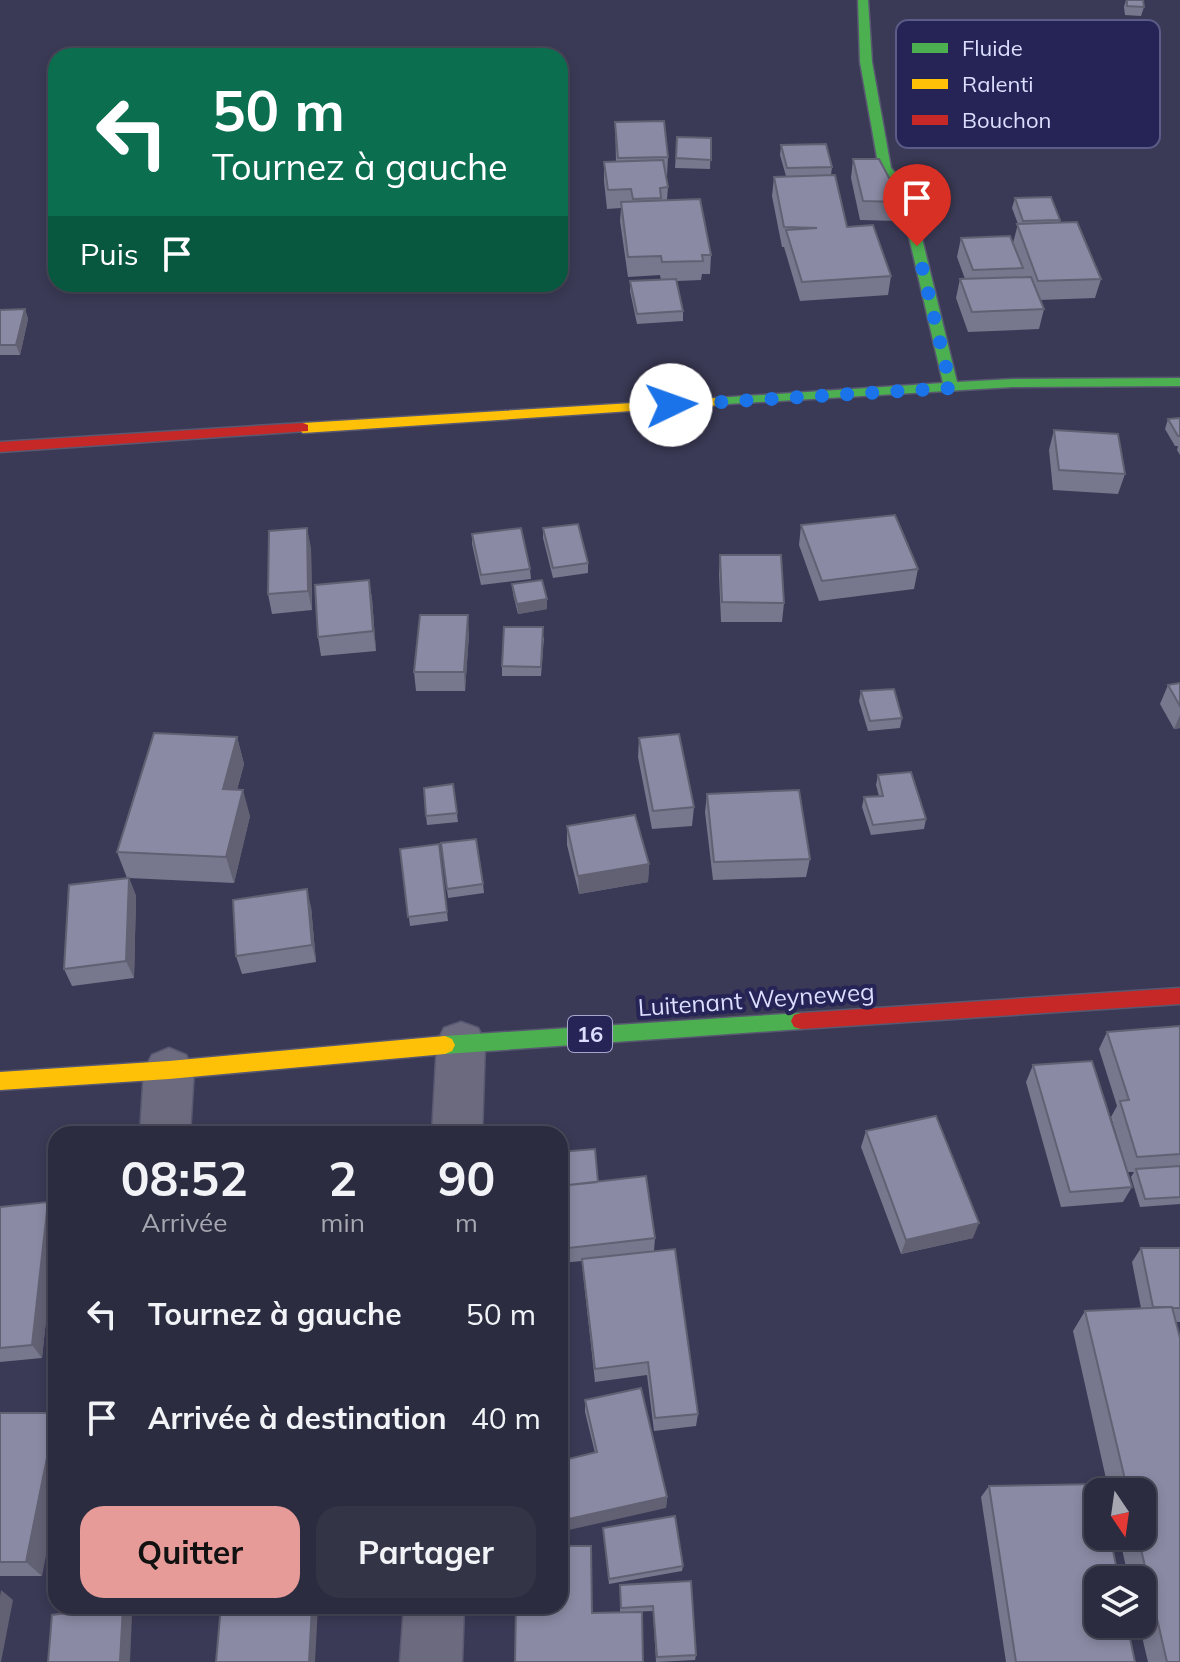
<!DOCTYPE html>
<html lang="fr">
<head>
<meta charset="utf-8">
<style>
  body { margin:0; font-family:Mulish,sans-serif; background:#343447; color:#f1f3f6; height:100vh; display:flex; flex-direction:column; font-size:30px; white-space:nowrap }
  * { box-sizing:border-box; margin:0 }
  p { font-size:26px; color:#a6a7b1 }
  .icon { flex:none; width:44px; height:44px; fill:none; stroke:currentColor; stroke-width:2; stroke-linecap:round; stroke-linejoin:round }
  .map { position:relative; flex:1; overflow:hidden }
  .sheet { position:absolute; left:48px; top:1126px; width:520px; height:488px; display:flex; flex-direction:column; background:#2c2c40; border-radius:24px; box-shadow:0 4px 12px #0003,0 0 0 2px #484859 }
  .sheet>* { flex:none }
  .guide { position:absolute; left:48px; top:48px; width:520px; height:244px; border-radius:24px; box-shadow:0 4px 12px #0003,0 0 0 2px #484859; background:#0b6e4f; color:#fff; overflow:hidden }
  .needle { width:52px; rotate:167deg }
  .fabs { position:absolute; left:1084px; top:1478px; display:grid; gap:16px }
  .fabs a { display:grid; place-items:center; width:72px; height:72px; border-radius:16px; background:#2c2c40; box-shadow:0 4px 12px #0003,0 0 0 2px #484859; font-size:40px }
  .pin { position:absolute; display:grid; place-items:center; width:68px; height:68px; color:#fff; margin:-82px -34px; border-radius:50% 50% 50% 0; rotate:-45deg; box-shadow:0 0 8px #0007 }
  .pin .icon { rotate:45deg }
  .me { position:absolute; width:88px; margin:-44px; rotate:87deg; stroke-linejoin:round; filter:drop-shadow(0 0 6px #0008) }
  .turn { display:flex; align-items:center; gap:28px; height:168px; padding:0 32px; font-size:36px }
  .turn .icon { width:104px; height:104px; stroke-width:2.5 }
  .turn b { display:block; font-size:56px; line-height:68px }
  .then { display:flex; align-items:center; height:76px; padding:0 32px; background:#0003; gap:16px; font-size:30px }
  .eta { display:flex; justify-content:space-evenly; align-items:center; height:136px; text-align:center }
  .eta b { font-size:48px; font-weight:700; line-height:56px }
  .action { display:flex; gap:16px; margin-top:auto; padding:16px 32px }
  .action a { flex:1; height:92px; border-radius:24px; background:#e69b98; color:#111; font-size:32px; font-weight:700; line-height:92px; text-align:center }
  .action a+a { background:#343447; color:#f1f3f6 }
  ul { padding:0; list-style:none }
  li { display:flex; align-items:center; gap:24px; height:104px; padding:0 32px }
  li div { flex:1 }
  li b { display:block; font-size:30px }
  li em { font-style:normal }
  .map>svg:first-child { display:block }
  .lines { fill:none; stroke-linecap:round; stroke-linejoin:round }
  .street-casing { stroke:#585871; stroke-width:3 }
  .fast-casing { stroke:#585871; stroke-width:3 }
  .slow-casing { stroke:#585871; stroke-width:3 }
  .jam-casing { stroke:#585871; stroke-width:3 }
  .street { fill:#6b6a7f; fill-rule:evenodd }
  .fast { fill:#4caf50; fill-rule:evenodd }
  .slow { fill:#ffc107; fill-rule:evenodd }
  .jam { fill:#c62828; fill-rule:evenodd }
  .wall { fill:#77778d }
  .shaded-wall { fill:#616173 }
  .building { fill:#8a8aa4; stroke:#616173; stroke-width:2 }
  .route { stroke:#1a73e8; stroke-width:14; stroke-dasharray:0 25.2 }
  .labels { text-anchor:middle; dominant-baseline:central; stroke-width:8; stroke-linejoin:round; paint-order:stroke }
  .shield { fill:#262456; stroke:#a5a6cc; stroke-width:2 }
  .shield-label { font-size:22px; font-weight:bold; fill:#dbdefe }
  .street-label { font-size:24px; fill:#dbdefe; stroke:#262456 }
  .key { fill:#262456; stroke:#5c5c88; stroke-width:2 }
  .key-label { font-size:22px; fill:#dbdefe }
</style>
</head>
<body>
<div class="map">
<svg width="1180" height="1662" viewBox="0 0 1180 1662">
  <rect width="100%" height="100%" fill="#3b3a56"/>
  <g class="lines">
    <defs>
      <path id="street" d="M 461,1022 L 478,1028 L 485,1043 L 482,1134 L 432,1134 L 437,1043 L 444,1028 Z
        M 169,1048 L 186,1055 L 194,1070 L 190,1134 L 140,1134 L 144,1070 L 152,1055 Z
        M 404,1606 L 464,1606 L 462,1662 L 400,1662 Z"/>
      <path id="fast" d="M 858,0 L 868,0 L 872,62 L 891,168 L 910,189 L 957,382 L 1013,379 L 1180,378 L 1180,386 L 1013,387 L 711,405 L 711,399 L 716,398 L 943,383 L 898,190 L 879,169 L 860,62 Z
        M 801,1013 L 808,1015 L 811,1021 L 808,1027 L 801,1029 L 445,1054 L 438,1051 L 435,1045 L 438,1039 L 445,1036 Z"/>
      <path id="slow" d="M 716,398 L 721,399 L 721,405 L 303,433 L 296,428 L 303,423 Z
        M 445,1036 L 452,1039 L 455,1045 L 452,1051 L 445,1054 L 169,1079 L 0,1090 L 0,1072 L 169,1061 Z"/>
      <path id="jam" d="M 303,423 L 308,425 L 308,431 L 0,452 L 0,442 Z
        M 1180,988 L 1180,1004 L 801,1029 L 794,1027 L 791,1021 L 794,1015 L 801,1013 Z"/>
    </defs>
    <use href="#street" class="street-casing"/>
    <use href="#fast" class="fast-casing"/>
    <use href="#slow" class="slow-casing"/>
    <use href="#jam" class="jam-casing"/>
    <use href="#street" class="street"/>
    <use href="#fast" class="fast"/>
    <use href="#slow" class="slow"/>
    <use href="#jam" class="jam"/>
  </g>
  <path class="wall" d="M 1126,0 L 1143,0 L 1144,7 L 1141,16 L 1125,15 L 1124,7 Z
    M 615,122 L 668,157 L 667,176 L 666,176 L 668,187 L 667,200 L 711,255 L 710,274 L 702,274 L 701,280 L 677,281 L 683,311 L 683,321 L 637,324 L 630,291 L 630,281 L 661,280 L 660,275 L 628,277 L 620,221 L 621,208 L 607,209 L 604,181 L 604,162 L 616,162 Z
    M 677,137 L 711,138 L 710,169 L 675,168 Z
    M 781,145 L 832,167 L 831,175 L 847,227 L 891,276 L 888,295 L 800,301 L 784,247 L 782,247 L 772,196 L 774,177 L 786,176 L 780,155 Z
    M 853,159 L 902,202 L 899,221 L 860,220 L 851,178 Z
    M 1015,198 L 1060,220 L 1060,223 L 1101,279 L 1095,298 L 1040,300 L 1044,309 L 1039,329 L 968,332 L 956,298 L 960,279 L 965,279 L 957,257 L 961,238 L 1013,243 L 1018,224 L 1012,208 Z
    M 25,309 L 28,319 L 20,355 L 0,355 L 0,310 Z
    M 1180,418 L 1180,455 L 1177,450 L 1178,446 L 1175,446 L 1165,429 L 1168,419 Z
    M 1054,430 L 1125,474 L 1118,494 L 1053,490 L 1049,450 Z
    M 801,525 L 918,569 L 914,589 L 819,601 L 799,545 Z
    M 543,528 L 588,563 L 588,573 L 553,578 L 543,538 Z
    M 472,534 L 530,569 L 531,579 L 481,585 L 472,544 Z
    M 311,548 L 312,610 L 272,614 L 268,594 Z
    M 720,555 L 784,603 L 782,622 L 721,622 L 719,574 Z
    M 369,580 L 372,599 L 376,651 L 321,656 L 318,637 Z
    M 512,584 L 547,609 L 518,614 L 513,594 Z
    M 469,634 L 465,691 L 416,691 L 414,672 Z
    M 544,637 L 541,676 L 502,676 L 502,666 Z
    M 1180,683 L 1180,728 L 1174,729 L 1160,704 L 1168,685 Z
    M 861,691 L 902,718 L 900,728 L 868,731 L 859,701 Z
    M 237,737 L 244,764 L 237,790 L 250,816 L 234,883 L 129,878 L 136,896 L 134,978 L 72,986 L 64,969 L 127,878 L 117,852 Z
    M 639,738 L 694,807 L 692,826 L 652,829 L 638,757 Z
    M 878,775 L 926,819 L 924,829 L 871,835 L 862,807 L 864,797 L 879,796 L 876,785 Z
    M 453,784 L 458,822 L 427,825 L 426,816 Z
    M 707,794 L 810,859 L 806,877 L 713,880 L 705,812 Z
    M 567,826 L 649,864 L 648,882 L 579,894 L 567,845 Z
    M 441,843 L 483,884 L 484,893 L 448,898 Z
    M 439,844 L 448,921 L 410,926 L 400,849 Z
    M 311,907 L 316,962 L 242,974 L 236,956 Z
    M 1180,1026 L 1180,1204 L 1140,1207 L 1131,1177 L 1134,1172 L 1128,1172 L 1111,1117 L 1117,1106 L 1099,1049 L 1107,1032 Z
    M 1033,1065 L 1132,1187 L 1123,1202 L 1061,1207 L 1026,1082 Z
    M 866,1131 L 973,1238 L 901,1254 L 861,1147 Z
    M 560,1152 L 598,1182 L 655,1238 L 654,1251 L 698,1414 L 696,1426 L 654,1431 L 647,1375 L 595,1382 L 583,1273 L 582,1261 L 560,1263 Z
    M 48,1202 L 56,1216 L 56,1225 L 42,1358 L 0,1362 L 0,1207 Z
    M 1141,1248 L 1180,1248 L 1180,1322 L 1176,1322 L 1180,1662 L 1148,1662 L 1139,1624 L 1142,1624 L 1142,1580 L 1129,1580 L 1119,1536 L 1142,1536 L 1142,1492 L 1109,1492 L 1073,1331 L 1085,1311 L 1141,1308 L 1132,1262 Z
    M 566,1269 L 568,1302 L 560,1303 L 560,1270 Z
    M 585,1400 L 667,1497 L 666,1508 L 595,1453 L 585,1412 Z
    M 0,1413 L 42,1576 L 0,1576 Z
    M 989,1486 L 1135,1662 L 1006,1662 L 981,1497 Z
    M 603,1528 L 683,1566 L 682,1571 L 609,1584 Z
    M 691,1581 L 696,1655 L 695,1660 L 656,1662 L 653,1611 L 627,1612 L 592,1613 L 620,1612 L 620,1585 Z"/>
  <path class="shaded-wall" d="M 25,309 L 28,319 L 20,355 L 16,345 Z
    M 307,528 L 311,548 L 312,610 L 308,591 Z
    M 369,580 L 372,599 L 376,651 L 373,631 Z
    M 547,599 L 547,609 L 518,614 L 517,604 Z
    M 468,615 L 469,634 L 465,691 L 464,672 Z
    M 1180,715 L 1180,728 L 1174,729 Z
    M 237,737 L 244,764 L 230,815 L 223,789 Z
    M 243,790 L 250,816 L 234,883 L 226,857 Z
    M 649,864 L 648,882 L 579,894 L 578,876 Z
    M 129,878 L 136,896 L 134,978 L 126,961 Z
    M 307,889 L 311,907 L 316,962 L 312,945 Z
    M 48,1202 L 56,1216 L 56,1225 L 42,1358 L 32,1345 Z
    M 979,1223 L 973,1238 L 901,1254 L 906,1240 Z
    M 56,1416 L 56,1504 L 42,1576 L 26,1562 Z
    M 667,1497 L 666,1508 L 560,1532 L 560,1521 Z
    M 1,1590 L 13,1600 L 1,1662 L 0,1662 L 0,1597 Z
    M 123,1606 L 132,1615 L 130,1662 L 120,1662 Z
    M 312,1606 L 318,1606 L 315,1662 L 309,1662 Z"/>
  <path class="building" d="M 1127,0 L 1143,0 L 1144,7 L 1127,6 Z
    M 664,121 L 668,157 L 618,158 L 615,122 Z
    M 677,137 L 711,138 L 711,160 L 676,158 Z
    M 826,144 L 832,167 L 787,168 L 781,145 Z
    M 853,159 L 879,159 L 902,202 L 863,201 Z
    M 663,160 L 668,187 L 660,188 L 661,198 L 633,199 L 631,189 L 608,190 L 604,162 Z
    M 835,175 L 847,227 L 873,225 L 891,276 L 802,282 L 786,230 L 817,228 L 784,227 L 774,177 Z
    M 1051,197 L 1060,220 L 1023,221 L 1015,198 Z
    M 700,199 L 711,255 L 702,255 L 703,261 L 662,262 L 661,256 L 628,257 L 621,202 Z
    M 1077,222 L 1101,279 L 1038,281 L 1017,224 Z
    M 1010,236 L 1023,268 L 973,270 L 961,238 Z
    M 1031,277 L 1044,309 L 972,312 L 960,279 Z
    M 676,279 L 683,311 L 637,314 L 630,281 Z
    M 25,309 L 16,345 L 0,345 L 0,310 Z
    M 1180,418 L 1180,436 L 1178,436 L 1168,419 Z
    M 1054,430 L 1118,434 L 1125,474 L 1059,470 Z
    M 895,515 L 918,569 L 822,581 L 801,525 Z
    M 578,524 L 588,563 L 553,568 L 543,528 Z
    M 307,528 L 308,591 L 268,594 L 269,531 Z
    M 521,528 L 530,569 L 481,575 L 472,534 Z
    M 720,555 L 781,555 L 784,603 L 722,602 Z
    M 369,580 L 373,631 L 318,637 L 315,585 Z
    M 542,580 L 547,599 L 517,604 L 512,584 Z
    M 420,615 L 468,615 L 464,672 L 414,672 Z
    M 504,627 L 543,627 L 541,667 L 502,666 Z
    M 1180,683 L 1180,706 L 1168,685 Z
    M 894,689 L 902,718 L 870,721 L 861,691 Z
    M 154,733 L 237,737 L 223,789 L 243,790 L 226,857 L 117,852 Z
    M 679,734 L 694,807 L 653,811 L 639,738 Z
    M 911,772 L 926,819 L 873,825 L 864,797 L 883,796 L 878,775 Z
    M 453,784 L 457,813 L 426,816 L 424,788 Z
    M 799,790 L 810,859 L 714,862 L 707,794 Z
    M 635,815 L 649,864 L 578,876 L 567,826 Z
    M 476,839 L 483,884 L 447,889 L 441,843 Z
    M 439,844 L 447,912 L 408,917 L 400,849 Z
    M 129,878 L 126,961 L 64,969 L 69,885 Z
    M 307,889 L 312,945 L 236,956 L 233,900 Z
    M 1180,1026 L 1180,1154 L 1137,1157 L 1120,1101 L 1129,1100 L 1107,1032 Z
    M 1092,1061 L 1132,1187 L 1070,1192 L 1033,1065 Z
    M 936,1116 L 979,1223 L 906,1240 L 866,1131 Z
    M 595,1149 L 598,1182 L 560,1186 L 560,1152 Z
    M 1180,1166 L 1180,1197 L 1145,1199 L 1136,1169 Z
    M 646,1176 L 655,1238 L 560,1249 L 560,1186 Z
    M 48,1202 L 32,1345 L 0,1348 L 0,1207 Z
    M 1141,1248 L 1180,1248 L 1180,1308 L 1172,1308 L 1172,1307 L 1153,1307 Z
    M 675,1249 L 698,1414 L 655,1418 L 648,1362 L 595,1369 L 582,1259 Z
    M 566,1269 L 568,1295 L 560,1295 L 560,1270 Z
    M 1172,1307 L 1180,1338 L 1180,1662 L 1167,1662 L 1138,1536 L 1142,1536 L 1142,1492 L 1128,1492 L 1085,1311 Z
    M 641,1388 L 667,1497 L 560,1521 L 560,1461 L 597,1452 L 585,1400 Z
    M 0,1413 L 56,1413 L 26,1562 L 0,1562 Z
    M 1100,1484 L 1101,1492 L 1098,1492 L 1098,1536 L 1110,1536 L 1119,1580 L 1098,1580 L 1098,1624 L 1127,1624 L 1135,1662 L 1016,1662 L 989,1486 Z
    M 675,1516 L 683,1566 L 609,1579 L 603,1528 Z
    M 560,1546 L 591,1546 L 592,1613 L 642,1612 L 643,1662 L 515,1662 L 516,1606 L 560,1606 Z
    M 691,1581 L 696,1655 L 657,1657 L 653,1606 L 621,1608 L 620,1585 Z
    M 117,1606 L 123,1606 L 120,1662 L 48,1662 L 52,1615 Z
    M 221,1606 L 312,1606 L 309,1662 L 216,1662 Z"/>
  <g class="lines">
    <path class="route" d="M 671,405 L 951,388 L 917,246"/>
  </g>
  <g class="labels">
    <rect class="shield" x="568" y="1016" width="44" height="36" rx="6"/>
    <g class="shield-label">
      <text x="590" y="1034">16</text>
    </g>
    <g class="street-label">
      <text transform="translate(756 999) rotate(-4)">Luitenant Weyneweg</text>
    </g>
  </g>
  <rect x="896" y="20" width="264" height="128" rx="12" class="key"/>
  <rect x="912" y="43" width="36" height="10" fill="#4caf50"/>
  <rect x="912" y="79" width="36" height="10" fill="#ffc107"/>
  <rect x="912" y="115" width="36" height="10" fill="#c62828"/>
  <g class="key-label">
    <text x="962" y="56">Fluide</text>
    <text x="962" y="92">Ralenti</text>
    <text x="962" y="128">Bouchon</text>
  </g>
</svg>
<div class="fabs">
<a><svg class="needle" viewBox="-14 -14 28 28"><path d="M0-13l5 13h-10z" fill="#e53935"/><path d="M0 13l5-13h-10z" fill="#a6a7b1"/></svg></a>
<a><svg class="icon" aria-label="layers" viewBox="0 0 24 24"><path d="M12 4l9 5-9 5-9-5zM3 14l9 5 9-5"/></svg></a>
</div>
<div class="pin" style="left:917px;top:246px;background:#d93025"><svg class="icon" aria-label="arrive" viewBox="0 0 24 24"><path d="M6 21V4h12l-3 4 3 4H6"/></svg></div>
<svg class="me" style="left:671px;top:405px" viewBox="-20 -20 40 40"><circle r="19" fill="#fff"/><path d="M0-13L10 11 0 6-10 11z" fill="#1a73e8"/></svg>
<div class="guide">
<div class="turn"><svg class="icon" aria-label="left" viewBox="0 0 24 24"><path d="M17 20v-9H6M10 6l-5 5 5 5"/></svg><div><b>50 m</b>Tournez à gauche</div></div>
<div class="then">Puis<svg class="icon" aria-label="arrive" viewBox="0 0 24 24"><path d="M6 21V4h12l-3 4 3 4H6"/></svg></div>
</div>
<section class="sheet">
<div class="eta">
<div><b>08:52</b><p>Arrivée</p></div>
<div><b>2</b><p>min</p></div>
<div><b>90</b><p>m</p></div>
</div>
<ul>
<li><svg class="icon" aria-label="left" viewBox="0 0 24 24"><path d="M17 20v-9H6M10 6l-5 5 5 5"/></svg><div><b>Tournez à gauche</b></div><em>50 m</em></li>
<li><svg class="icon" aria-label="arrive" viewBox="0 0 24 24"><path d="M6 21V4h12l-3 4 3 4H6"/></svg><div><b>Arrivée à destination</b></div><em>40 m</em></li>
</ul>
<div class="action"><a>Quitter</a><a>Partager</a></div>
</section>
</div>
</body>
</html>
